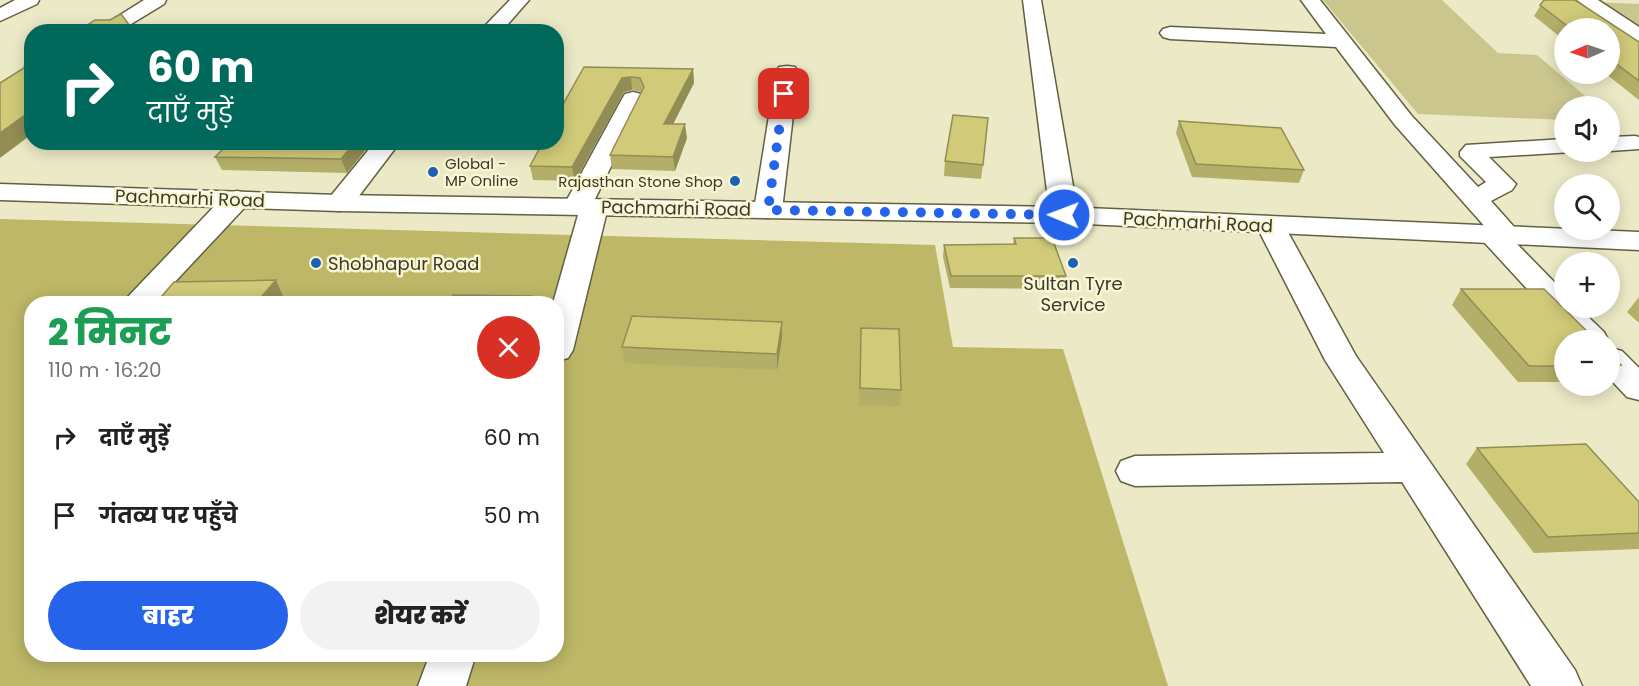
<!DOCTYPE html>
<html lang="hi">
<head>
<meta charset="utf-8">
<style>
  body { margin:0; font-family:Poppins,"Noto Sans Devanagari",sans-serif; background:#f2f2f2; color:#222; height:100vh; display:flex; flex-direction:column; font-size:22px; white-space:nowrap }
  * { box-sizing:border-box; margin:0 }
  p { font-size:20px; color:#767676 }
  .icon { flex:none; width:33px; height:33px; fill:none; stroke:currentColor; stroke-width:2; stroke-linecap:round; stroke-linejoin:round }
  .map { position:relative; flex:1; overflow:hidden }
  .side { position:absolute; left:24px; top:296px; width:540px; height:366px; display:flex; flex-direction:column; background:#fff; border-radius:24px; box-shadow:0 3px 15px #0003 }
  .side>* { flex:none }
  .top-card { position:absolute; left:24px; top:24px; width:540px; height:126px; border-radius:24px; box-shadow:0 3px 15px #0003; background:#00695c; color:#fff; overflow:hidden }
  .needle { width:39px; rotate:268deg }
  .buttons { position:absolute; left:1554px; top:18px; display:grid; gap:12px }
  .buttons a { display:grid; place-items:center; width:66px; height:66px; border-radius:50%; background:#fff; box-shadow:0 3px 15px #0003; font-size:30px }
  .pin { position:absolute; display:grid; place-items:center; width:51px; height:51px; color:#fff; margin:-26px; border-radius:12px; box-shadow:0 3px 9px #0006 }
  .me { position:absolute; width:66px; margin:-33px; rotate:271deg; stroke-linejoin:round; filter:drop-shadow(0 0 4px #0008) }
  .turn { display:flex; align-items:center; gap:21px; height:126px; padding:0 24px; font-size:27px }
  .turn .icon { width:78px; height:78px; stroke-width:2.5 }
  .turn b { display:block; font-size:42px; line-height:51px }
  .round { display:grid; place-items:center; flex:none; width:63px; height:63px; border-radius:32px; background:#f2f2f2 }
  .summary { display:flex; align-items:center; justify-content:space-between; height:102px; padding:0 24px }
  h1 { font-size:36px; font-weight:800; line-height:45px; color:#1e9e55 }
  .button { display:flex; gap:12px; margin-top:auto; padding:12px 24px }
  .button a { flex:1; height:69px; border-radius:36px; background:#2563eb; color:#fff; font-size:24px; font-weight:800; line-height:69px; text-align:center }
  .button a+a { background:#f2f2f2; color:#222 }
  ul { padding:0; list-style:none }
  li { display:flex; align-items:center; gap:18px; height:78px; padding:0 24px }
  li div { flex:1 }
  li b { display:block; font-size:22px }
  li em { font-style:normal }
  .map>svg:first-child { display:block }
  .green { fill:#cac68d }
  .forest { fill:#bdb767; fill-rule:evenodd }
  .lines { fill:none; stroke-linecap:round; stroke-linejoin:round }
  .minor-casing { stroke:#626040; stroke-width:3 }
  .major-casing { stroke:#626040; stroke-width:3 }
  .minor { fill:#fff; fill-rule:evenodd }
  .major { fill:#fff; fill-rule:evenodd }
  .wall { fill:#b3ae68 }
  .shaded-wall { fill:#928d55 }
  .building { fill:#d0ca79; stroke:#928d55; stroke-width:1.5 }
  .route { stroke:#2563eb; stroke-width:10; stroke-dasharray:0 18 }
  .poi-dot { fill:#1b62b2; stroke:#f9f7d3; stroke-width:2 }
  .labels { text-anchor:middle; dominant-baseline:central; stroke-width:5; stroke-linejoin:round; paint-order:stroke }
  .far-poi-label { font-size:15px; fill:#3a392b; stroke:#f9f7d3; text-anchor:start }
  .street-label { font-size:18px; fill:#3a392b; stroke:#f9f7d3 }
  .poi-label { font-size:18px; fill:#3a392b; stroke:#f9f7d3; text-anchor:start }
</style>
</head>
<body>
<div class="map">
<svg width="1639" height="686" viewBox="0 0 1639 686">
  <rect width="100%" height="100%" fill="#eceac6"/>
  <path class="green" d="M 1323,0 L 1442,0 L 1498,53 L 1537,55 L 1597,106 L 1564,106 L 1564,120 L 1418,114 Z
    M 1594,2 L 1639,4 L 1639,31 Z"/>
  <path class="forest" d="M 0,219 L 935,245 L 953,347 L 1063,349 L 1168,686 L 0,686 ZM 32,303 L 556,303 L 556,654 L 32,654 Z"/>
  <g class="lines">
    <defs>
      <path id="minor" d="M 15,0 L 39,0 L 37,4 L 0,21 L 0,8 Z
        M 144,0 L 166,0 L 164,4 L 118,32 L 93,32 Z
        M 510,0 L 529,0 L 501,32 L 479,32 Z
        M 1023,0 L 1041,0 L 1078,215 L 1074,221 L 1064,223 L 1054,221 L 1050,215 Z
        M 1301,0 L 1320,0 L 1411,115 L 1478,187 L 1486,182 L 1460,156 L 1460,152 L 1466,145 L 1564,139 L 1564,152 L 1572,152 L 1489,157 L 1516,184 L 1512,190 L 1491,201 L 1523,237 L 1517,244 L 1564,292 L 1564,308 L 1579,308 L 1604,332 L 1608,340 L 1574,340 L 1484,242 L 1480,236 L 1487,229 L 1395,125 L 1336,47 L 1170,39 L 1163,37 L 1160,33 L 1163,29 L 1170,27 L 1326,34 Z
        M 1577,0 L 1598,0 L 1639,27 L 1639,42 L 1632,40 Z
        M 787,66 L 795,67 L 798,72 L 782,210 L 778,216 L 768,218 L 758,216 L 754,210 L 776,72 L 779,67 Z
        M 633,92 L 641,94 L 644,99 L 595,199 L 604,201 L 608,207 L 573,350 L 568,358 L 556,361 L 556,303 L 553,303 L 578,215 L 567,213 L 563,207 L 622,99 L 625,94 Z
        M 1635,136 L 1639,137 L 1639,149 L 1610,151 L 1610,137 Z
        M 375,142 L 400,142 L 349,209 L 339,211 L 329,209 L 325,203 Z
        M 237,191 L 247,193 L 250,199 L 247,205 L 155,303 L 122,303 L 227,193 Z
        M 1270,217 L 1280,219 L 1284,225 L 1356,356 L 1575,670 L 1582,686 L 1531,686 L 1402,482 L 1135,486 L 1121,481 L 1116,471 L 1121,461 L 1135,456 L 1384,453 L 1325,360 L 1256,225 L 1260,219 Z
        M 1610,348 L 1622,351 L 1639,368 L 1639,400 L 1627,397 L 1610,379 Z
        M 430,654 L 476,654 L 466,686 L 418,686 Z"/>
      <path id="major" d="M 0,184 L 339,195 L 1064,207 L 1639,232 L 1639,250 L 1064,223 L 339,211 L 0,200 Z"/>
    </defs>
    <use href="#minor" class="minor-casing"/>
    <use href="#major" class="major-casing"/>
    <use href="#minor" class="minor"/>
    <use href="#major" class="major"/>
  </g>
  <path class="wall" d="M 1544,0 L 1575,0 L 1639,42 L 1639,100 L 1606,74 L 1610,74 L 1610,28 L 1564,28 L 1564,40 L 1534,16 Z
    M 584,67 L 693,69 L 694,83 L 673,124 L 687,138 L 675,171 L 612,169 L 610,155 L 642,92 L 632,90 L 624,92 L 575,181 L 533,180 L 530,166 Z
    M 1179,121 L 1304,170 L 1299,183 L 1192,177 L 1176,133 Z
    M 372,142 L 347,173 L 222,170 L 215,157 Z
    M 945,161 L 983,165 L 981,179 L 944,176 Z
    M 1014,238 L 1066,276 L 1063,289 L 950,288 L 943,257 L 944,245 L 1013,244 Z
    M 1461,289 L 1564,340 L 1564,382 L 1518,382 L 1452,305 Z
    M 1639,297 L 1639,323 L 1627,312 Z
    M 861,328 L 901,390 L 900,406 L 859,405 Z
    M 782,338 L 777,370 L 625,363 L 622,347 Z
    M 1610,354 L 1621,365 L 1610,380 Z
    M 1477,448 L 1639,502 L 1639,549 L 1534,553 L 1466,464 Z"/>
  <path class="shaded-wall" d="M 130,26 L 133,32 L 123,32 Z
    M 693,69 L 694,83 L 666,138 L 664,124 Z
    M 631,77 L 632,90 L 624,92 L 575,181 L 572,167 L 622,78 Z
    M 32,110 L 32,134 L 0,158 L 0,133 Z
    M 685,124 L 687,138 L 675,171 L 673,157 Z
    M 355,142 L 372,142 L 347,173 L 341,159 Z
    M 276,280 L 283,296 L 277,303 L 256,303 Z
    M 532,296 L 533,303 L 529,303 Z
    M 782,322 L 782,338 L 777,370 L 777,354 Z"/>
  <path class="building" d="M 1544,0 L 1575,0 L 1639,42 L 1639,81 L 1610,59 L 1610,28 L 1570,28 L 1540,5 Z
    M 121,14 L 130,26 L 123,32 L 77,32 L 95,20 L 110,20 Z
    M 32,59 L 32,110 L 0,133 L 0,83 L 24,68 L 25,64 Z
    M 584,67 L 693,69 L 664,124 L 685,124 L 673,157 L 610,155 L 644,87 L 640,78 L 631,77 L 622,78 L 572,167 L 530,166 L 543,142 L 556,142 L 556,117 Z
    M 953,115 L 988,118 L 983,165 L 945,161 Z
    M 1179,121 L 1281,128 L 1304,170 L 1196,164 Z
    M 230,142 L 355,142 L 341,159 L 215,157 Z
    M 1014,238 L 1052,238 L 1066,276 L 951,276 L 944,245 L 1016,244 Z
    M 276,280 L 256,303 L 156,303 L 174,282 Z
    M 1461,289 L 1544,289 L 1596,340 L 1564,340 L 1564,366 L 1529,366 Z
    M 453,295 L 532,296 L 529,303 L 449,303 Z
    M 632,316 L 782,322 L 777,354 L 622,347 Z
    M 861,328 L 899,329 L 901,390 L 860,388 Z
    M 1610,354 L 1621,365 L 1610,365 Z
    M 1586,444 L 1639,502 L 1639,533 L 1548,537 L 1477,448 Z"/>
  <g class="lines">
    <path class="route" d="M 784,94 L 768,210 L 1064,215"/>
  </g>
  <g class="poi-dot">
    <circle cx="433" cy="172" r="6"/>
    <circle cx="735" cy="181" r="6"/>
    <circle cx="316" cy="263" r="6"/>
    <circle cx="1073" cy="263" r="6"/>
  </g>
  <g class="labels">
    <g class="far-poi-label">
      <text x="445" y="163">Global -<tspan x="445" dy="17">MP Online</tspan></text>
      <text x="723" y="181" text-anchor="end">Rajasthan Stone Shop</text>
    </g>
    <g class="street-label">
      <text transform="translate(190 198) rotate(2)">Pachmarhi Road</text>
      <text transform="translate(676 208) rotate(1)">Pachmarhi Road</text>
      <text transform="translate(1198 222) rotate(3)">Pachmarhi Road</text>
    </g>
    <g class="poi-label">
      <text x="328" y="263">Shobhapur Road</text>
      <text x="1073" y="283" text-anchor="middle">Sultan Tyre<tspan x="1073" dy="21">Service</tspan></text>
    </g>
  </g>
</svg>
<div class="buttons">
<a><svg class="needle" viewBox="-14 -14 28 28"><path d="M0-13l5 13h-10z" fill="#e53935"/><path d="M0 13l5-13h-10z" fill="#767676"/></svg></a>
<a><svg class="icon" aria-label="sound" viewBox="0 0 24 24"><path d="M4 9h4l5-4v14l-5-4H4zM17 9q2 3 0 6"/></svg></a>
<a><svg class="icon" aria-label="search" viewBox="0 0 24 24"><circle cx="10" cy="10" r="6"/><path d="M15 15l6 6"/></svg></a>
<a>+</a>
<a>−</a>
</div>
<div class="pin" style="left:784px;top:94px;background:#d93025"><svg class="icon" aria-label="arrive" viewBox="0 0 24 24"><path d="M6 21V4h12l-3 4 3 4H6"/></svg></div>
<svg class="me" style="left:1064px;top:215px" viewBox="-20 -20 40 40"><circle r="17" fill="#2563eb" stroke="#fff" stroke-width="3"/><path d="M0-11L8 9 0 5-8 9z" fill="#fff"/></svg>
<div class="top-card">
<div class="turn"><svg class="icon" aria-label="right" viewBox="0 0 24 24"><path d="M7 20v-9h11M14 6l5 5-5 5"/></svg><div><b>60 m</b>दाएँ मुड़ें</div></div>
</div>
<section class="side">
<div class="summary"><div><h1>2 मिनट</h1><p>110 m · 16:20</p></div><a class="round" style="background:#d93025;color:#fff"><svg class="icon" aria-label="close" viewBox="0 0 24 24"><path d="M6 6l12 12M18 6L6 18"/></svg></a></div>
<ul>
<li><svg class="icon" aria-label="right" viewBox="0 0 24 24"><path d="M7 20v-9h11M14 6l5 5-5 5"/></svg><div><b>दाएँ मुड़ें</b></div><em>60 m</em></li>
<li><svg class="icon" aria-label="arrive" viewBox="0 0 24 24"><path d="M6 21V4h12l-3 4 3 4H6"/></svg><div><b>गंतव्य पर पहुँचे</b></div><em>50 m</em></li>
</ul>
<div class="button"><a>बाहर</a><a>शेयर करें</a></div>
</section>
</div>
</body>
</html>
